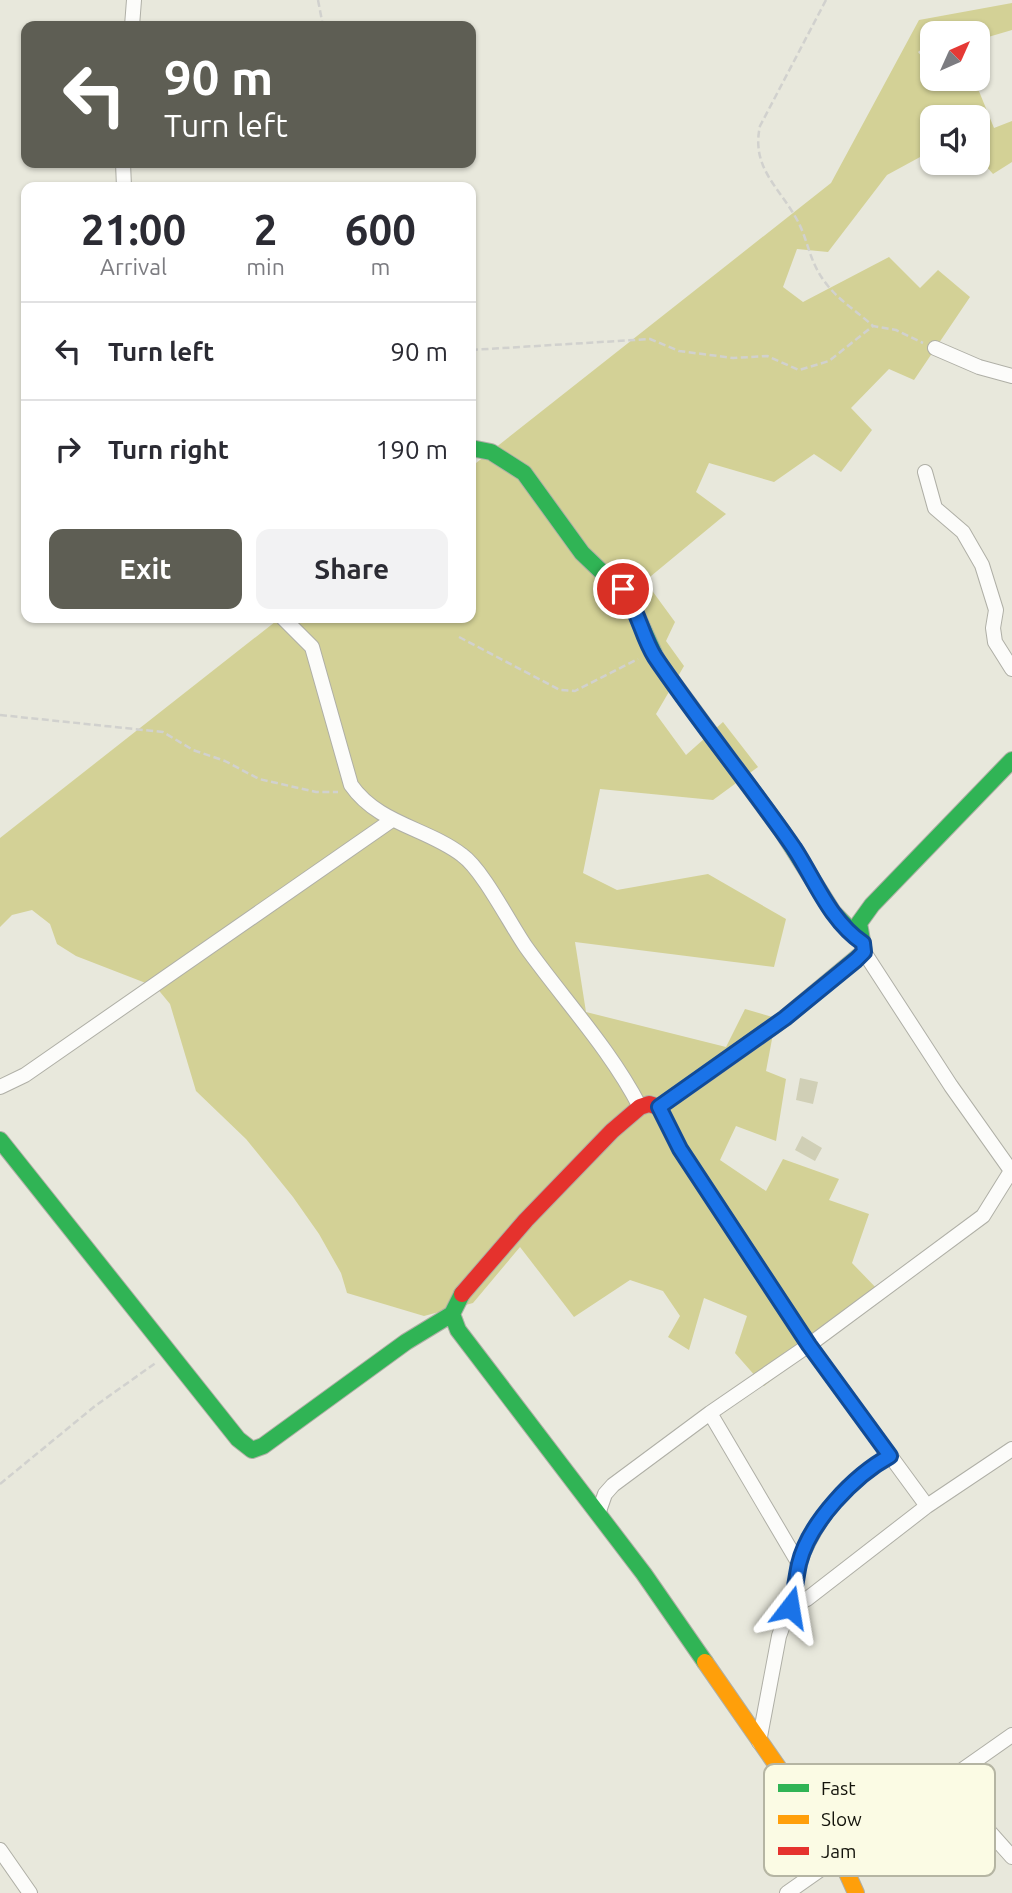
<!DOCTYPE html>
<html lang="en">
<head>
<meta charset="utf-8">
<style>
  body { margin:0; font-family:Ubuntu,sans-serif; background:#f2f2f3; color:#2b2b33; height:100vh; display:flex; flex-direction:column; font-size:26px; white-space:nowrap }
  * { box-sizing:border-box; margin:0 }
  p { font-size:23px; color:#7c7c81 }
  .icon { flex:none; width:38px; height:38px; fill:none; stroke:currentColor; stroke-width:2; stroke-linecap:round; stroke-linejoin:round }
  .map { position:relative; flex:1; overflow:hidden }
  .drawer { position:absolute; left:21px; top:182px; width:455px; height:441px; display:flex; flex-direction:column; background:#fff; border-radius:14px; box-shadow:0 2px 5px #0004 }
  .drawer>* { flex:none }
  .top-card { position:absolute; left:21px; top:21px; width:455px; height:147px; border-radius:14px; box-shadow:0 2px 5px #0004; background:#5e5e54; color:#fff; overflow:hidden }
  .needle { width:46px; rotate:45deg }
  .buttons { position:absolute; left:920px; top:21px; display:grid; gap:14px }
  .buttons a { display:grid; place-items:center; width:70px; height:70px; border-radius:14px; background:#fff; box-shadow:0 2px 5px #0004; font-size:35px }
  .pin { position:absolute; display:grid; place-items:center; width:60px; height:60px; color:#fff; margin:-30px; border:4px solid #fff; border-radius:50%; box-shadow:0 2px 7px #0007 }
  .me { position:absolute; width:77px; margin:-38px; rotate:14deg; stroke-linejoin:round; filter:drop-shadow(0 0 5px #0008) }
  .turn { display:flex; align-items:center; gap:24px; height:147px; padding:0 28px; font-size:32px }
  .turn .icon { width:91px; height:91px; stroke-width:2.5 }
  .turn b { display:block; font-size:49px; line-height:60px }
  .eta { display:flex; justify-content:space-evenly; align-items:center; height:119px; text-align:center }
  .eta b { font-size:42px; font-weight:700; line-height:49px }
  .primary-button { display:flex; gap:14px; margin-top:auto; padding:14px 28px }
  .primary-button a { flex:1; height:80px; border-radius:14px; background:#5e5e54; color:#fff; font-size:28px; font-weight:700; line-height:80px; text-align:center }
  .primary-button a+a { background:#f2f2f3; color:#2b2b33 }
  ul { padding:0; list-style:none }
  li { display:flex; align-items:center; gap:21px; height:98px; padding:0 28px; border-top:2px solid #e1e1e2 }
  li div { flex:1 }
  li b { display:block; font-size:26px }
  li em { font-style:normal }
  .map>svg:first-child { display:block }
  .green { fill:#d3d196 }
  .building { fill:#d0cfb6 }
  .lines { fill:none; stroke-linecap:round; stroke-linejoin:round }
  .street-casing { stroke:#afafa6; stroke-width:16 }
  .fast-casing { stroke:#afafa6; stroke-width:18 }
  .slow-casing { stroke:#afafa6; stroke-width:18 }
  .jam-casing { stroke:#afafa6; stroke-width:18 }
  .path { stroke:#d1d1ce; stroke-width:2.5; stroke-dasharray:7 3.5; stroke-linecap:butt }
  .street { stroke:#fcfcfa; stroke-width:14 }
  .fast { stroke:#30b455; stroke-width:16 }
  .slow { stroke:#ff9f0a; stroke-width:16 }
  .jam { stroke:#e5322d; stroke-width:16 }
  .route-casing { stroke:#114b97; stroke-width:18 }
  .route { stroke:#1a73e8; stroke-width:12 }
  .key { fill:#fbfbe4; stroke:#b5b5a3; stroke-width:2 }
  .key-label { font-size:19px; fill:#13130b }
</style>
</head>
<body>
<div class="map">
<svg width="1012" height="1893" viewBox="0 0 1012 1893">
  <rect width="100%" height="100%" fill="#e8e8dc"/>
  <path class="green" d="M 1012,3 L 1012,30 L 978,40 L 978,33 L 966,33 L 955,23 L 942,33 L 933,33 L 933,40 L 918,52 L 933,70 L 933,79 L 939,79 L 944,84 L 952,79 L 974,79 L 994,128 L 1012,121 L 1012,162 L 993,174 L 978,157 L 978,117 L 933,117 L 933,150 L 887,175 L 828,252 L 797,249 L 783,287 L 803,302 L 889,257 L 920,288 L 938,270 L 970,297 L 914,380 L 889,369 L 851,408 L 872,430 L 841,472 L 814,454 L 774,482 L 709,463 L 696,492 L 726,514 L 645,581 L 675,622 L 666,641 L 684,666 L 656,714 L 686,755 L 723,722 L 758,767 L 713,800 L 600,789 L 583,873 L 617,890 L 708,874 L 786,919 L 774,967 L 575,942 L 586,1012 L 726,1047 L 745,1009 L 776,1018 L 766,1071 L 786,1079 L 776,1141 L 736,1126 L 720,1160 L 766,1191 L 783,1159 L 839,1179 L 829,1200 L 869,1214 L 852,1263 L 882,1294 L 764,1386 L 735,1353 L 747,1316 L 704,1298 L 689,1350 L 668,1337 L 680,1316 L 663,1291 L 630,1280 L 574,1317 L 520,1247 L 473,1303 L 424,1316 L 347,1293 L 341,1273 L 319,1234 L 293,1197 L 246,1139 L 196,1091 L 170,1004 L 156,987 L 76,956 L 57,944 L 50,924 L 32,910 L 12,915 L 0,927 L 0,838 L 280,618 L 471,618 L 471,467 L 831,183 L 919,20 Z"/>
  <path class="building" d="M 800,1078 L 818,1082 L 813,1104 L 796,1100 Z
    M 802,1136 L 822,1148 L 815,1161 L 795,1150 Z"/>
  <g class="lines">
    <defs>
      <path id="street" d="M 132,26 L 134,0
        M 123,163 L 124,187
        M 935,348 L 979,367 L 1012,376
        M 925,472 L 935,508 L 963,532 L 982,565 L 996,610 L 993,628 L 995,642 L 1012,669
        M 283,618 L 312,647 L 351,785 C 378,824 427,828 462,855 C 483,870 510,924 526,947 C 564,1000 610,1049 640,1107
        M 864,952 L 951,1086 L 1012,1172
        M 0,1087 L 25,1075 L 392,820
        M 659,1107 L 680,1149 L 809,1345 L 983,1216 L 1011,1171
        M 710,1413 L 809,1345 L 927,1506 L 1012,1449
        M 598,1514 L 605,1494 L 613,1485 L 710,1413 L 799,1564 L 795,1592 L 779,1636 L 759,1742
        M 799,1564 C 816,1519 848,1479 890,1456
        M 790,1607 L 807,1599 L 927,1506
        M 946,1783 L 1012,1857
        M 0,1850 L 30,1893
        M 787,1893 L 1012,1735"/>
      <path id="fast" d="M 471,448 L 491,452 L 524,473 L 582,553 L 629,598 L 658,662 L 782,831 L 833,912 L 863,943
        M 709,1072 L 785,1018 L 864,952 L 859,923 L 872,905 L 1012,760
        M 0,1140 L 238,1439 L 252,1450 L 263,1446 L 406,1342 L 452,1314 L 462,1294
        M 452,1314 L 458,1330 L 644,1574 L 705,1662"/>
      <path id="slow" d="M 705,1662 L 839,1855 L 856,1893"/>
      <path id="jam" d="M 462,1294 L 526,1220 L 612,1131 L 640,1107 L 649,1104 L 659,1107 L 709,1072"/>
    </defs>
    <use href="#street" class="street-casing"/>
    <use href="#fast" class="fast-casing"/>
    <use href="#slow" class="slow-casing"/>
    <use href="#jam" class="jam-casing"/>
    <path class="path" d="M 318,0 L 323,26
      M 826,0 L 760,126 C 751,167 778,186 796,218 C 809,240 808,262 828,286 C 840,301 859,313 873,326
      M 471,350 L 650,339 L 679,351 L 733,358 L 767,356 L 799,370 L 829,361 L 873,326 L 896,330 L 923,343
      M 459,637 L 560,690 L 575,691 L 638,659
      M 0,715 L 163,732 L 193,750 L 225,761 L 259,779 L 316,792 L 338,792
      M 0,1484 L 95,1406 L 157,1362"/>
    <use href="#street" class="street"/>
    <use href="#fast" class="fast"/>
    <use href="#slow" class="slow"/>
    <use href="#jam" class="jam"/>
  </g>
  <g class="lines">
    <defs>
      <path id="route" d="M 623,589 C 639,612 642,637 655,657 C 699,722 749,783 794,848 C 815,880 830,921 863,943 L 864,952 L 856,960 L 785,1018 L 659,1107 L 680,1149 L 809,1345 L 890,1456 C 855,1475 809,1522 799,1564 C 796,1578 795,1592 790,1607"/>
    </defs>
    <use href="#route" class="route-casing"/>
    <use href="#route" class="route"/>
  </g>
  <rect x="764" y="1764" width="231" height="112" rx="10" class="key"/>
  <rect x="778" y="1784" width="31" height="8" fill="#30b455"/>
  <rect x="778" y="1815" width="31" height="9" fill="#ff9f0a"/>
  <rect x="778" y="1847" width="31" height="8" fill="#e5322d"/>
  <g class="key-label">
    <text x="821" y="1795">Fast</text>
    <text x="821" y="1826">Slow</text>
    <text x="821" y="1858">Jam</text>
  </g>
</svg>
<div class="buttons">
<a><svg class="needle" viewBox="-14 -14 28 28"><path d="M0-13l5 13h-10z" fill="#e53935"/><path d="M0 13l5-13h-10z" fill="#7c7c81"/></svg></a>
<a><svg class="icon" aria-label="sound" viewBox="0 0 24 24"><path d="M4 9h4l5-4v14l-5-4H4zM17 9q2 3 0 6"/></svg></a>
</div>
<div class="pin" style="left:623px;top:589px;background:#d93025"><svg class="icon" aria-label="arrive" viewBox="0 0 24 24"><path d="M6 21V4h12l-3 4 3 4H6"/></svg></div>
<svg class="me" style="left:790px;top:1607px" viewBox="-20 -20 40 40"><path d="M0-17L14 15 0 8-14 15z" fill="#1a73e8" stroke="#fff" stroke-width="4"/></svg>
<div class="top-card">
<div class="turn"><svg class="icon" aria-label="left" viewBox="0 0 24 24"><path d="M17 20v-9H6M10 6l-5 5 5 5"/></svg><div><b>90 m</b>Turn left</div></div>
</div>
<section class="drawer">
<div class="eta">
<div><b>21:00</b><p>Arrival</p></div>
<div><b>2</b><p>min</p></div>
<div><b>600</b><p>m</p></div>
</div>
<ul>
<li><svg class="icon" aria-label="left" viewBox="0 0 24 24"><path d="M17 20v-9H6M10 6l-5 5 5 5"/></svg><div><b>Turn left</b></div><em>90 m</em></li>
<li><svg class="icon" aria-label="right" viewBox="0 0 24 24"><path d="M7 20v-9h11M14 6l5 5-5 5"/></svg><div><b>Turn right</b></div><em>190 m</em></li>
</ul>
<div class="primary-button"><a>Exit</a><a>Share</a></div>
</section>
</div>
</body>
</html>
